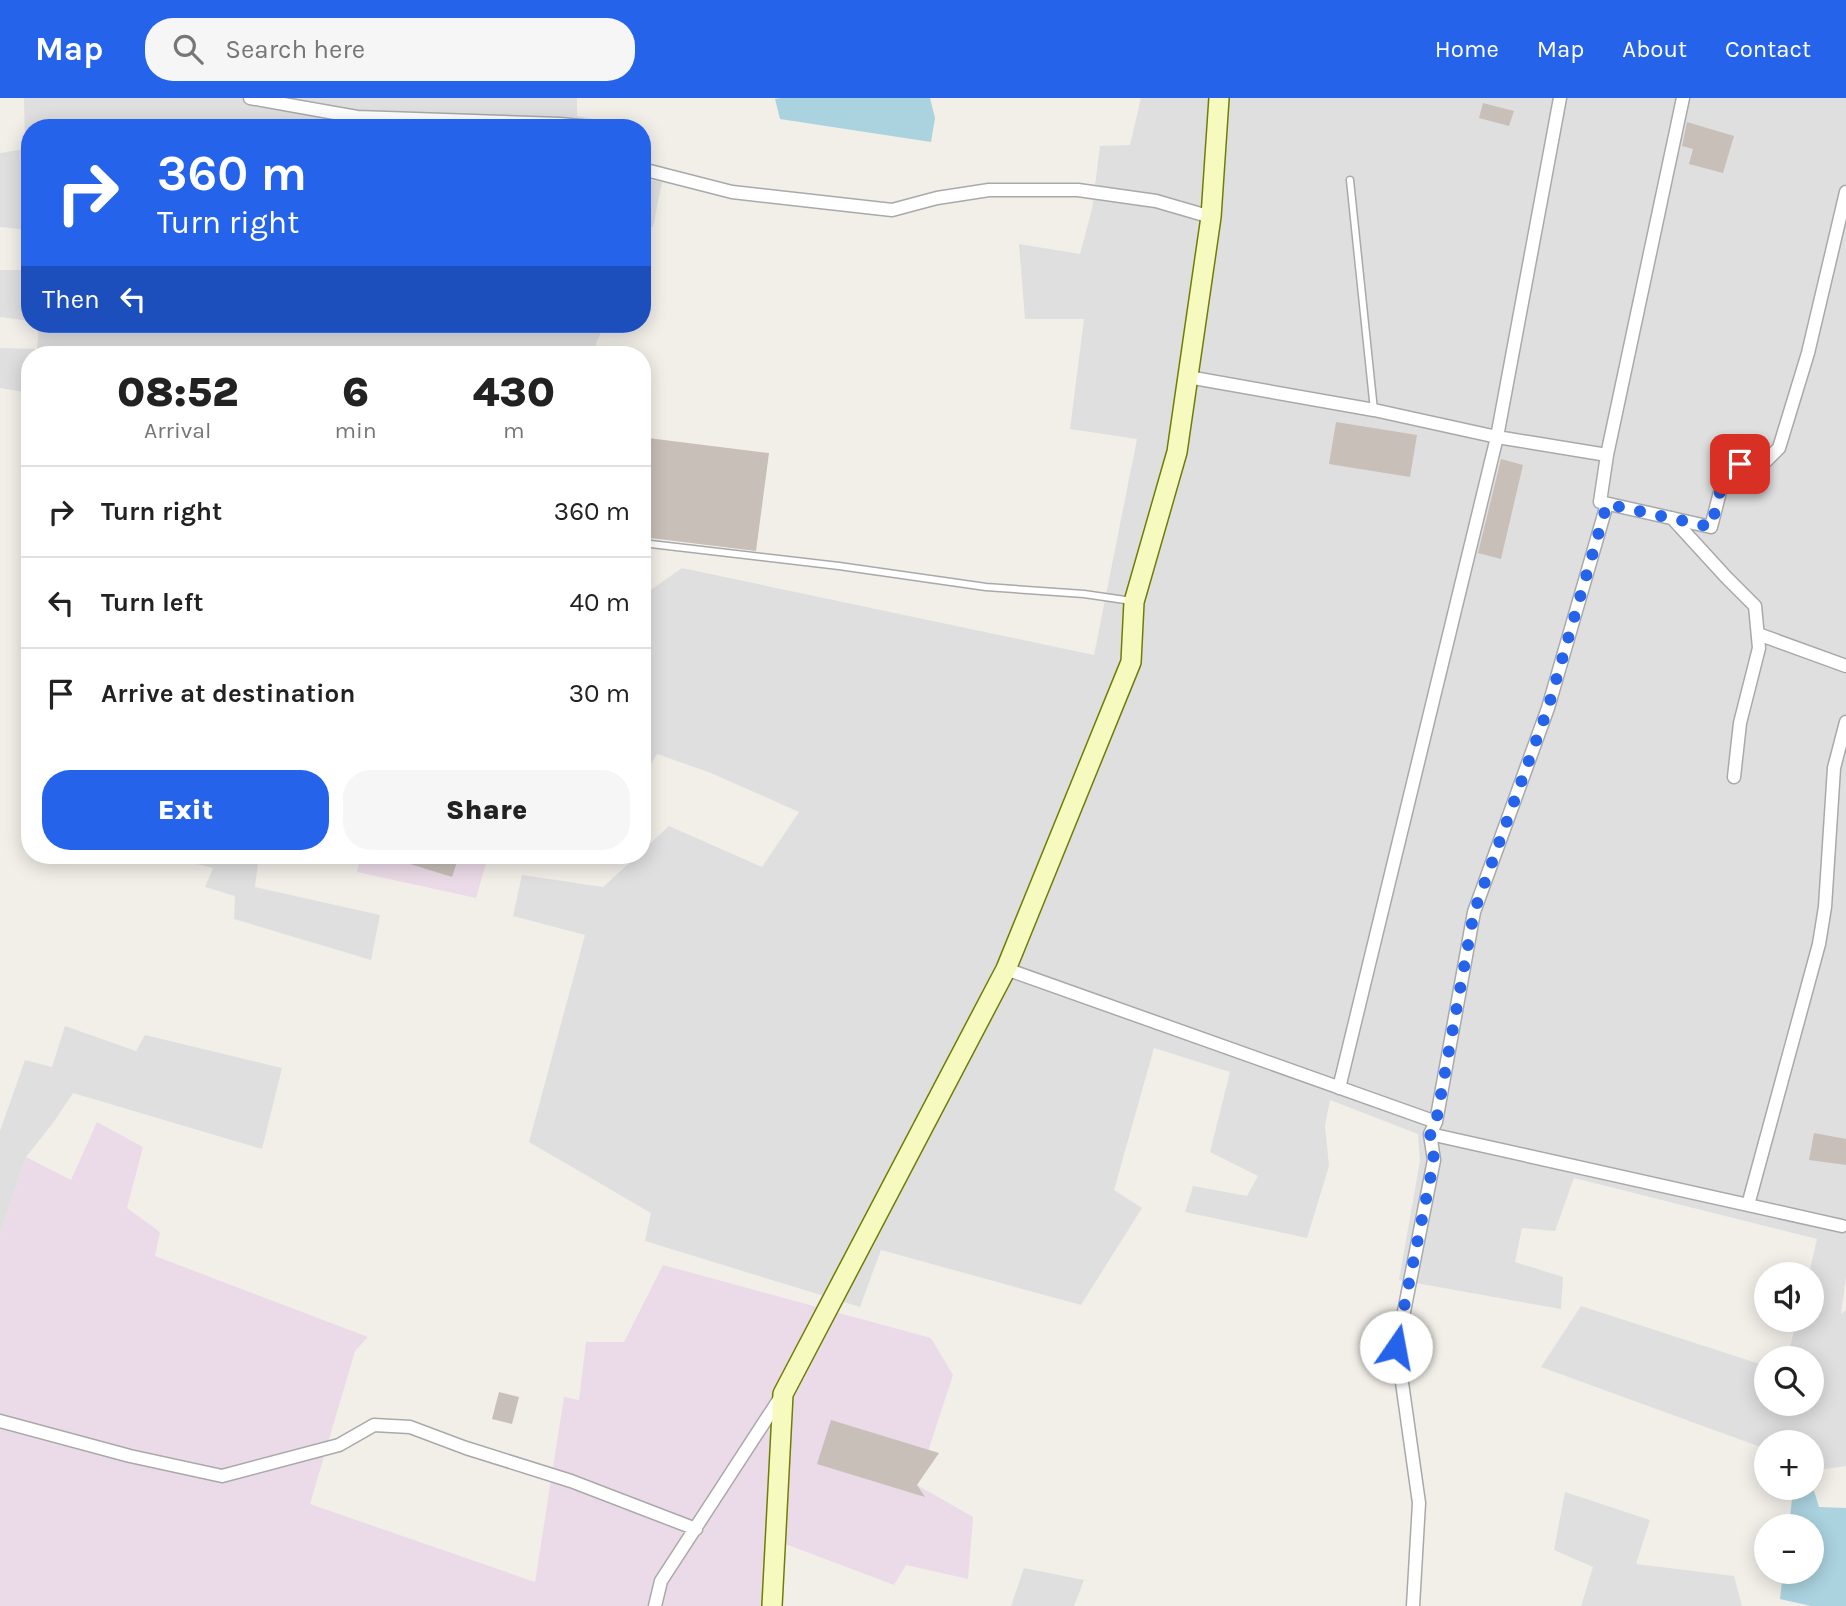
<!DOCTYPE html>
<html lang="en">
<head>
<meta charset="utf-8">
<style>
  body { margin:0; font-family:Karla,sans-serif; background:#f6f6f6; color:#222; height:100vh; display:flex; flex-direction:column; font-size:26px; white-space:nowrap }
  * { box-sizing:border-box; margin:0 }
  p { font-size:23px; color:#767676 }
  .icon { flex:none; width:38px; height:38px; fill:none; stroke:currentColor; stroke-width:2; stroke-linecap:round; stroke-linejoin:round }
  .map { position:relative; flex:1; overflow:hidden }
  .drawer { position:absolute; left:21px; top:248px; width:630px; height:518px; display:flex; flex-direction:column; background:#fff; border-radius:28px; box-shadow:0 4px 18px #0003 }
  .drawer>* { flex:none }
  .guide { position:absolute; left:21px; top:21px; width:630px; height:214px; border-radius:28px; box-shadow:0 4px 18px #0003; background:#2563eb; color:#fff; overflow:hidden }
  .controls { position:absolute; left:1754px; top:1164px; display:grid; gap:14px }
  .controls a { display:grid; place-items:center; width:70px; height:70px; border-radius:50%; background:#fff; box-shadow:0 4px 18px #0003; font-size:35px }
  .pin { position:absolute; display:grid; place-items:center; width:60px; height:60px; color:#fff; margin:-30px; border-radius:14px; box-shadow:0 4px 10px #0006 }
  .me { position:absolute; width:77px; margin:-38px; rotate:12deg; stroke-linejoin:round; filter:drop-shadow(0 0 5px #0008) }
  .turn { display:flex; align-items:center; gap:24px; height:147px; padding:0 21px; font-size:32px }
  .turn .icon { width:91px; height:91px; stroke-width:2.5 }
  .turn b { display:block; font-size:49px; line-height:60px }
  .then { display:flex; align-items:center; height:66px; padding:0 21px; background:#0003; gap:14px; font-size:26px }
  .eta { display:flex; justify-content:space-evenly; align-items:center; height:119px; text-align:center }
  .eta b { font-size:42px; font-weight:800; line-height:49px }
  .button { display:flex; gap:14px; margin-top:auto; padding:14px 21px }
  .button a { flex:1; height:80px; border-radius:28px; background:#2563eb; color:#fff; font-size:28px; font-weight:800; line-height:80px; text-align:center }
  .button a+a { background:#f6f6f6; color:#222 }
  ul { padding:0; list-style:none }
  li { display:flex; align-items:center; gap:21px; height:91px; padding:0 21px; border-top:2px solid #e0e0e0 }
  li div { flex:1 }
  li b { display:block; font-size:26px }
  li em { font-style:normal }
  header { display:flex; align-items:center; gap:42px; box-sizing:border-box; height:98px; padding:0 35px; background:#2563eb; color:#fff }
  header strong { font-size:33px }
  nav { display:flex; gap:38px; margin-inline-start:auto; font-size:24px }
  .search { width:490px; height:63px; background:#f6f6f6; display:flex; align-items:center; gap:18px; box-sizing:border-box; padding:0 24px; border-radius:28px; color:#767676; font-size:26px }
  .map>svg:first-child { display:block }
  .residential { fill:#e0dfdf }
  .industrial { fill:#ebdbe8 }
  .water { fill:#aad3df }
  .building { fill:#c7bfb8 }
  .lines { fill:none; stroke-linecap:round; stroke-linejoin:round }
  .lane-casing { stroke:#a9a9a9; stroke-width:9 }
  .street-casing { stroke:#a9a9a9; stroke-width:15 }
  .secondary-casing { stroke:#707d05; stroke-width:22 }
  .lane { stroke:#fff; stroke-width:6 }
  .street { stroke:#fff; stroke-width:12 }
  .secondary { stroke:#f7fabf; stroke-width:19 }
  .route { stroke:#2563eb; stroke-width:12; stroke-dasharray:0 21.6 }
</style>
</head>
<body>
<header>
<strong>Map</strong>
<div class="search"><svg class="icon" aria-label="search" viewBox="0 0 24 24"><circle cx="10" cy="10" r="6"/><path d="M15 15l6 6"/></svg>Search here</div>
<nav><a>Home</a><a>Map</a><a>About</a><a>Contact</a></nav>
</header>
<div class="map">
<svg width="1846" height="1508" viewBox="0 0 1846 1508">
  <rect width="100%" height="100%" fill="#f2efe9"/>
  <path class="residential" d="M 24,0 L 577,0 L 577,18 L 617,25 L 617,30 L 30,30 L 30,132 L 0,129 L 0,55 L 25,51 Z
    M 1141,0 L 1846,0 L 1846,1179 L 1841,1216 L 1846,1212 L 1846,1368 L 1811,1373 L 1811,1344 L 1766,1344 L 1766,1351 L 1541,1269 L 1581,1208 L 1766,1268 L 1766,1306 L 1811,1306 L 1811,1260 L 1787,1260 L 1797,1222 L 1811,1222 L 1811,1176 L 1809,1176 L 1817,1141 L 1574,1080 L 1555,1133 L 1522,1130 L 1515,1164 L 1563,1179 L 1561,1211 L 1399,1182 L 1420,1063 L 1418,1036 L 1330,1002 L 1325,1028 L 1329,1068 L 1307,1140 L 1185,1114 L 1193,1088 L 1247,1098 L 1258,1078 L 1210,1054 L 1230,974 L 1154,950 L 1114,1092 L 1142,1110 L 1081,1207 L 881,1152 L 860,1209 L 645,1143 L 651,1115 L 529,1044 L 585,837 L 513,818 L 522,777 L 603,789 L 637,758 L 642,758 L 642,753 L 669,728 L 762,769 L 799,714 L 711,675 L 657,656 L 642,680 L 642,498 L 682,470 L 1094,557 L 1137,341 L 1070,331 L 1084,221 L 1025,221 L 1019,146 L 1080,156 L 1092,111 L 1100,48 L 1130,47 Z
    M 642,81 L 662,84 L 653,129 L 642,128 Z
    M 0,172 L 30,172 L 30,223 L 0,219 Z
    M 39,226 L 605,226 L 596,245 L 594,257 L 30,257 L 30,295 L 0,290 L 0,250 L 37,251 Z
    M 165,758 L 259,758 L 255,789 L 380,817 L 371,862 L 234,821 L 235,798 L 205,789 L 213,770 Z
    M 65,928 L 136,953 L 145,937 L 282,970 L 262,1051 L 73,995 L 53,1025 L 26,1059 L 0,1137 L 0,1033 L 25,962 L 52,969 Z
    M 1565,1394 L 1650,1422 L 1636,1466 L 1734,1478 L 1742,1508 L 1581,1508 L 1593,1469 L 1554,1452 Z
    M 1024,1470 L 1084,1482 L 1074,1508 L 1011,1508 Z"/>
  <path class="industrial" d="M 361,758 L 488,758 L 476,800 L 357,774 Z
    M 97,1024 L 143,1049 L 127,1110 L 160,1134 L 155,1158 L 368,1239 L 355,1253 L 310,1406 L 535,1484 L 564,1299 L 579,1302 L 586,1244 L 624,1244 L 663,1167 L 931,1240 L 953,1277 L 917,1387 L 973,1419 L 968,1481 L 906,1467 L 894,1487 L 780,1444 L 775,1508 L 0,1508 L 0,1137 L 26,1059 L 71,1082 Z"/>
  <path class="water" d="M 781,0 L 930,0 L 935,20 L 931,44 L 780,21 L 775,1 Z
    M 1793,1392 L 1814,1393 L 1819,1409 L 1846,1410 L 1846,1508 L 1811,1508 L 1780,1501 L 1783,1474 L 1811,1474 L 1811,1428 L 1789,1428 Z"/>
  <path class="building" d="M 1483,5 L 1514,13 L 1509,28 L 1479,20 Z
    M 1687,24 L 1734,38 L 1723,75 L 1689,66 L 1693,51 L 1682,48 Z
    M 1336,324 L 1417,337 L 1410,379 L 1329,366 Z
    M 648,340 L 769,355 L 756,453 L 642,439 L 642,383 Z
    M 1501,361 L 1523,367 L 1501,461 L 1478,455 Z
    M 395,758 L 459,758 L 452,779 L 394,761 Z
    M 1814,1035 L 1846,1041 L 1846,1067 L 1809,1062 Z
    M 499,1294 L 519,1299 L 512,1326 L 492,1321 Z
    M 831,1322 L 939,1355 L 917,1387 L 925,1399 L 817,1366 Z"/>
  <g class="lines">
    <defs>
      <path id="lane" d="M 1350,82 L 1374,312
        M 642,445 L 839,468 L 986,489 L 1084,496 L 1132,503"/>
      <path id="street" d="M 250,0 L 357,19 L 560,26 L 600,30
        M 1683,0 L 1607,357 L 1600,404 L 1711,429 L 1721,390 L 1740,366 L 1764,365 L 1779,350 L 1808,255 L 1846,94
        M 642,71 L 732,94 L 892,112 L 937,100 L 989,92 L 1078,92 L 1156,103 L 1211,119
        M 1188,279 L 1374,312 L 1497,339 L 1607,357
        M 1672,420 L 1726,479 L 1755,508 L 1759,550 L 1740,625 L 1734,679
        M 1758,536 L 1846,568
        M 1006,871 L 1436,1024
        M 1339,990 L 1497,339 L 1560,0
        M 1430,1036 L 1842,1128
        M 1748,1107 L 1819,846 L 1825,809 L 1834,670 L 1846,624
        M 0,1323 L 130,1358 L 222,1378 L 339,1347 L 374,1327 L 410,1329 L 466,1350 L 571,1383 L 696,1431
        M 655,1508 L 661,1483 L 780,1300
        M 1413,1508 L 1419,1405 L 1397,1249 L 1434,1062 L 1430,1036 L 1436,1024 L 1474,814 L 1548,610 L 1607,406"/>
      <path id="secondary" d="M 772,1508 L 783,1296 L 1006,871 L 1131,564 L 1134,504 L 1177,354 L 1211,119 L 1219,0"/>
    </defs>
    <use href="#lane" class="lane-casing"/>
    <use href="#street" class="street-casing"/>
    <use href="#secondary" class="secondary-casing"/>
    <use href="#lane" class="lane"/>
    <use href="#street" class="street"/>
    <use href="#secondary" class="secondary"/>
  </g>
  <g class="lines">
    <path class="route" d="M 1396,1249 L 1434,1062 L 1430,1035 L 1436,1024 L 1474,814 L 1548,610 L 1607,406 L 1711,429 L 1721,390 L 1740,366"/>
  </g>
</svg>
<div class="controls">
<a><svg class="icon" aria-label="sound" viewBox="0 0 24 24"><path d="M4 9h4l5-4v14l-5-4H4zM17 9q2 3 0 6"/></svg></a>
<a><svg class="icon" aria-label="search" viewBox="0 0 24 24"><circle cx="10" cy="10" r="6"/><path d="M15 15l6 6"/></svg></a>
<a>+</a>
<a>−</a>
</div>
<div class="pin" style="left:1740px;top:366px;background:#d93025"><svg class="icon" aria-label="arrive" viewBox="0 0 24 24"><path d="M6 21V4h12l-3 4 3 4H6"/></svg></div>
<svg class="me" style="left:1396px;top:1249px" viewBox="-20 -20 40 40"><circle r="19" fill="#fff"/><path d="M0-13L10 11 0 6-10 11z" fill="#2563eb"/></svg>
<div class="guide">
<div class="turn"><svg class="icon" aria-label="right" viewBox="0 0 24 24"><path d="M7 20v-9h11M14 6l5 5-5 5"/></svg><div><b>360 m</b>Turn right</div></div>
<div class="then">Then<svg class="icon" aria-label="left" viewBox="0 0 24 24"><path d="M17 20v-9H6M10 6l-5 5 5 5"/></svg></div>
</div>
<section class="drawer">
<div class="eta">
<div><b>08:52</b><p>Arrival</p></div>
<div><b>6</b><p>min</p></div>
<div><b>430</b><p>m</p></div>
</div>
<ul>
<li><svg class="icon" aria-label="right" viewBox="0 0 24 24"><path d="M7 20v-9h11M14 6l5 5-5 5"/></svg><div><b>Turn right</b></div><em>360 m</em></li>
<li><svg class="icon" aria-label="left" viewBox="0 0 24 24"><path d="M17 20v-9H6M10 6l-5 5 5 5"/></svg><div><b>Turn left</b></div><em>40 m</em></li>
<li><svg class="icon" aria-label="arrive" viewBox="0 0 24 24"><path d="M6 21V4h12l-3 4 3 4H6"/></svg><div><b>Arrive at destination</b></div><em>30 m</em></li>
</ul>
<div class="button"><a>Exit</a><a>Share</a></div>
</section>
</div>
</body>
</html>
